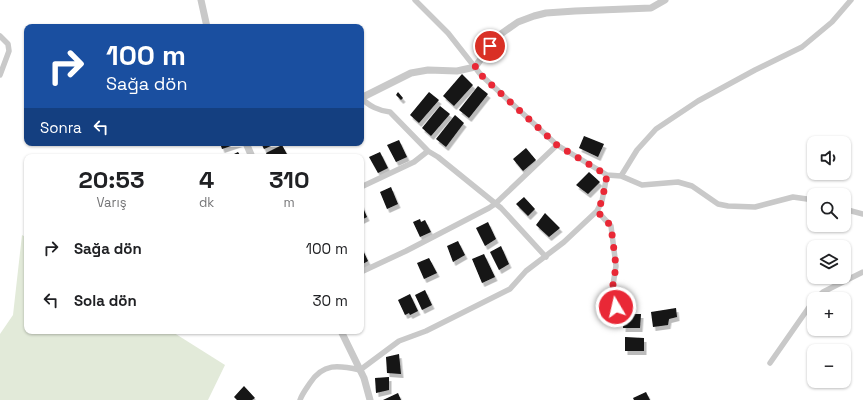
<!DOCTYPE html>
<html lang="tr">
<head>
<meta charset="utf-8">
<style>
  body { margin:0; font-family:"Space Grotesk",sans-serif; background:#f6f6f6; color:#202124; height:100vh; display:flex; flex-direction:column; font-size:15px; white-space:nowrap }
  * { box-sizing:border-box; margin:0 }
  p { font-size:13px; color:#757577 }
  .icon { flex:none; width:22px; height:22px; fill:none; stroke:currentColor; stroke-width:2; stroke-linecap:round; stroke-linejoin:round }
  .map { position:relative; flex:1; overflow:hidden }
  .side { position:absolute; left:24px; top:154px; width:340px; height:180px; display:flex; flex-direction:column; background:#fff; border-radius:8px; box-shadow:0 1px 3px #0004 }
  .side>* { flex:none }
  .top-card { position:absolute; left:24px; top:24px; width:340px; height:122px; border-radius:8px; box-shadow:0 1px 3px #0004; background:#1a4fa0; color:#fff; overflow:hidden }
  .controls { position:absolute; left:807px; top:136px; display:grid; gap:8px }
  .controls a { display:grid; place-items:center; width:44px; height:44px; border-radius:8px; background:#fff; box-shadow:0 1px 3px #0004; font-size:20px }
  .pin { position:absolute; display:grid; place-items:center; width:34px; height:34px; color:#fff; margin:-17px; border:2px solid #fff; border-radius:50%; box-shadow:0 1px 4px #0007 }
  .me { position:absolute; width:44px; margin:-22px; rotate:351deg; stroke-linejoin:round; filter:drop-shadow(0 0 3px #0008) }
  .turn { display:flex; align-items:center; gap:14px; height:84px; padding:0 16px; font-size:18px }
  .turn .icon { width:52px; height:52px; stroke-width:2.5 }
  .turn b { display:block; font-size:28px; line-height:34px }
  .then { display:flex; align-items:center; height:38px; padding:0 16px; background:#0003; gap:8px; font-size:15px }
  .eta { display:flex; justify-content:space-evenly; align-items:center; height:68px; text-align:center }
  .eta b { font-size:24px; font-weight:600; line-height:28px }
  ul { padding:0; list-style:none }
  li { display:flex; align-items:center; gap:12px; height:52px; padding:0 16px }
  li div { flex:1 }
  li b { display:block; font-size:15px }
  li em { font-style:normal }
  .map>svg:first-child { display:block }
  .green { fill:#e2ead9 }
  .building { fill:#131313; filter:url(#shadow) }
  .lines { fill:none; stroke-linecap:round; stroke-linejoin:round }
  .minor { stroke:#c9c9c9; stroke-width:5.5 }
  .tertiary { stroke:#c9c9c9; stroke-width:7 }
  .route { stroke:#e92836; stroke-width:7; stroke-dasharray:0 12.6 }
</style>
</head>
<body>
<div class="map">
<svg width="863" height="400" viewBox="0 0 863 400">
  <defs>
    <filter id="shadow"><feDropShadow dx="2.5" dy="4" stdDeviation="0" flood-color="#0004"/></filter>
  </defs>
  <rect width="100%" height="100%" fill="#fff"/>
  <path class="green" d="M 22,235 L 27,238 L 27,331 L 171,331 L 225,365 L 208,400 L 0,400 L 0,334 L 13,315 Z"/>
  <path class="building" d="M 462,74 L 473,85 L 454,106 L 443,96 Z
    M 478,86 L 488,94 L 469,118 L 459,110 Z
    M 398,92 L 403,98 L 401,100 L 396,95 Z
    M 429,92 L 439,100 L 419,123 L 410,115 Z
    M 440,106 L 450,114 L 431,136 L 422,128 Z
    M 455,115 L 464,123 L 446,147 L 436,139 Z
    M 584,136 L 604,144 L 598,157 L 579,148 Z
    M 399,140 L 407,157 L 396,162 L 387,145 Z
    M 220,143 L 240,143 L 222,149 Z
    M 261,143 L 278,143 L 264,149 Z
    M 282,145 L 288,156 L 268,157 L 266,153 Z
    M 526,148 L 536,160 L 523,171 L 513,159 Z
    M 238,152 L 241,157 L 228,157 Z
    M 380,152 L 388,168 L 378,173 L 369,157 Z
    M 589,172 L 600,182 L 588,194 L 576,185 Z
    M 391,187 L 398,204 L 387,209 L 380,192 Z
    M 524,197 L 535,209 L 528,216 L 516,204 Z
    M 361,203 L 367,217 L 361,220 Z
    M 545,213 L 560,228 L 549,237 L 536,225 Z
    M 420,219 L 421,222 L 425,220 L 431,232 L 420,237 L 413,222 Z
    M 488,222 L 496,239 L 485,246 L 476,228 Z
    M 458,241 L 465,255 L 453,262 L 447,246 Z
    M 361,246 L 368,261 L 361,265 Z
    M 501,246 L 509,264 L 499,270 L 490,252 Z
    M 484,254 L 495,277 L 482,283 L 472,259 Z
    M 429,258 L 437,273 L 424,279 L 417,263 Z
    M 425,290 L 432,305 L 422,310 L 415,295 Z
    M 410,294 L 418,311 L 410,315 L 409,313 L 405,315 L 398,300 Z
    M 676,308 L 677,317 L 669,319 L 668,325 L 653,327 L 651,312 Z
    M 624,314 L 641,314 L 640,328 L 623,328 Z
    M 625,337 L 644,338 L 644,351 L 625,351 Z
    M 399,354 L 401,374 L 387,373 L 386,357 Z
    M 389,377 L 389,390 L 376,393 L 375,378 Z
    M 244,386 L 255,398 L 252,400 L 237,400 L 234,397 Z
    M 646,392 L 650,400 L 634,400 L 633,398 Z
    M 398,393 L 401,400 L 383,400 Z"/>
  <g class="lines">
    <path class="minor" d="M 415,0 L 448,33 L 481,75 L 557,145 L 607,175 L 621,176 L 642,185 L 678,182 L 692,186 L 718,204 L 728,206 L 755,207 L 793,197 L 814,200
      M 0,36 L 8,44 L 9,51 L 0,75
      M 362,98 C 368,106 380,111 390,112 L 428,151 L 438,157 L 501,208 L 546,257
      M 621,176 L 637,150 L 656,129 L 698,101 L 755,70 L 802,47 L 832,22 L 851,0
      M 361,187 L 414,162 L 428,151
      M 844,209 L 863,214
      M 597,211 L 611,226 L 616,266 L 612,291 L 616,307 L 624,314
      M 361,272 L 406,251 L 489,208 L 495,204 L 557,145
      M 815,299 L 823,292 L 863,272
      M 770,363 L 814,300
      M 300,400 C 302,394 306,389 310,383 C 323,363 338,365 360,370 L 399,341 L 426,331 L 510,289 L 526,271 L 564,242 L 597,211 L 602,201 L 607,175"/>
    <path class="tertiary" d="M 201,0 L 207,27
      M 361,98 L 411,73 L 428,70 L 457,71 L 475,67 L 498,36 L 518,22 L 534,16 L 546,13 L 575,11 L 651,8 L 665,0
      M 246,143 L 252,157
      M 341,331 L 364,378 L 370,400"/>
  </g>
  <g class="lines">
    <path class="route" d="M 490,46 L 475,67 L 481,75 L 557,145 L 607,175 L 602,201 L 597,211 L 611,226 L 616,266 L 612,291 L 616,307"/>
  </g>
</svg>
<div class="controls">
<a><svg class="icon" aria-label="sound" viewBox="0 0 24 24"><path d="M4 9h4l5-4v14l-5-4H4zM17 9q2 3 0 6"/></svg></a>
<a><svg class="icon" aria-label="search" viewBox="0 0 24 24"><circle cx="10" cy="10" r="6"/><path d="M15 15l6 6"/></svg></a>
<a><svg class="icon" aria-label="layers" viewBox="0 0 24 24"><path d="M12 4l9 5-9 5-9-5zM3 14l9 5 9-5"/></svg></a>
<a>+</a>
<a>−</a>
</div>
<div class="pin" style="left:490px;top:46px;background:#d93025"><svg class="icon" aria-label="arrive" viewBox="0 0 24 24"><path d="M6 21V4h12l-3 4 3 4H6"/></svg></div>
<svg class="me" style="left:616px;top:307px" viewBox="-20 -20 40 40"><circle r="17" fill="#e92836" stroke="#fff" stroke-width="3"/><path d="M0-11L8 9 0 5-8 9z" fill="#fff"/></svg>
<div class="top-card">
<div class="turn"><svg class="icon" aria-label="right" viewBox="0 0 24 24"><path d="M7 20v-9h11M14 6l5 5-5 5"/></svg><div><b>100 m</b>Sağa dön</div></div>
<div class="then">Sonra<svg class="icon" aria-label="left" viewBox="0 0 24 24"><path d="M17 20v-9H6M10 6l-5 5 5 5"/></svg></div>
</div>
<section class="side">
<div class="eta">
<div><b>20:53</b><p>Varış</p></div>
<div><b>4</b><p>dk</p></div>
<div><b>310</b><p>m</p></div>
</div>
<ul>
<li><svg class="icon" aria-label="right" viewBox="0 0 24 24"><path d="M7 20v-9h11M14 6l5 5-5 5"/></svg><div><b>Sağa dön</b></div><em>100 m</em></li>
<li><svg class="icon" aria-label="left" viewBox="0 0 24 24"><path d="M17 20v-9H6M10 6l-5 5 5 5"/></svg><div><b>Sola dön</b></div><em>30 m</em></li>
</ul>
</section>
</div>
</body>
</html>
